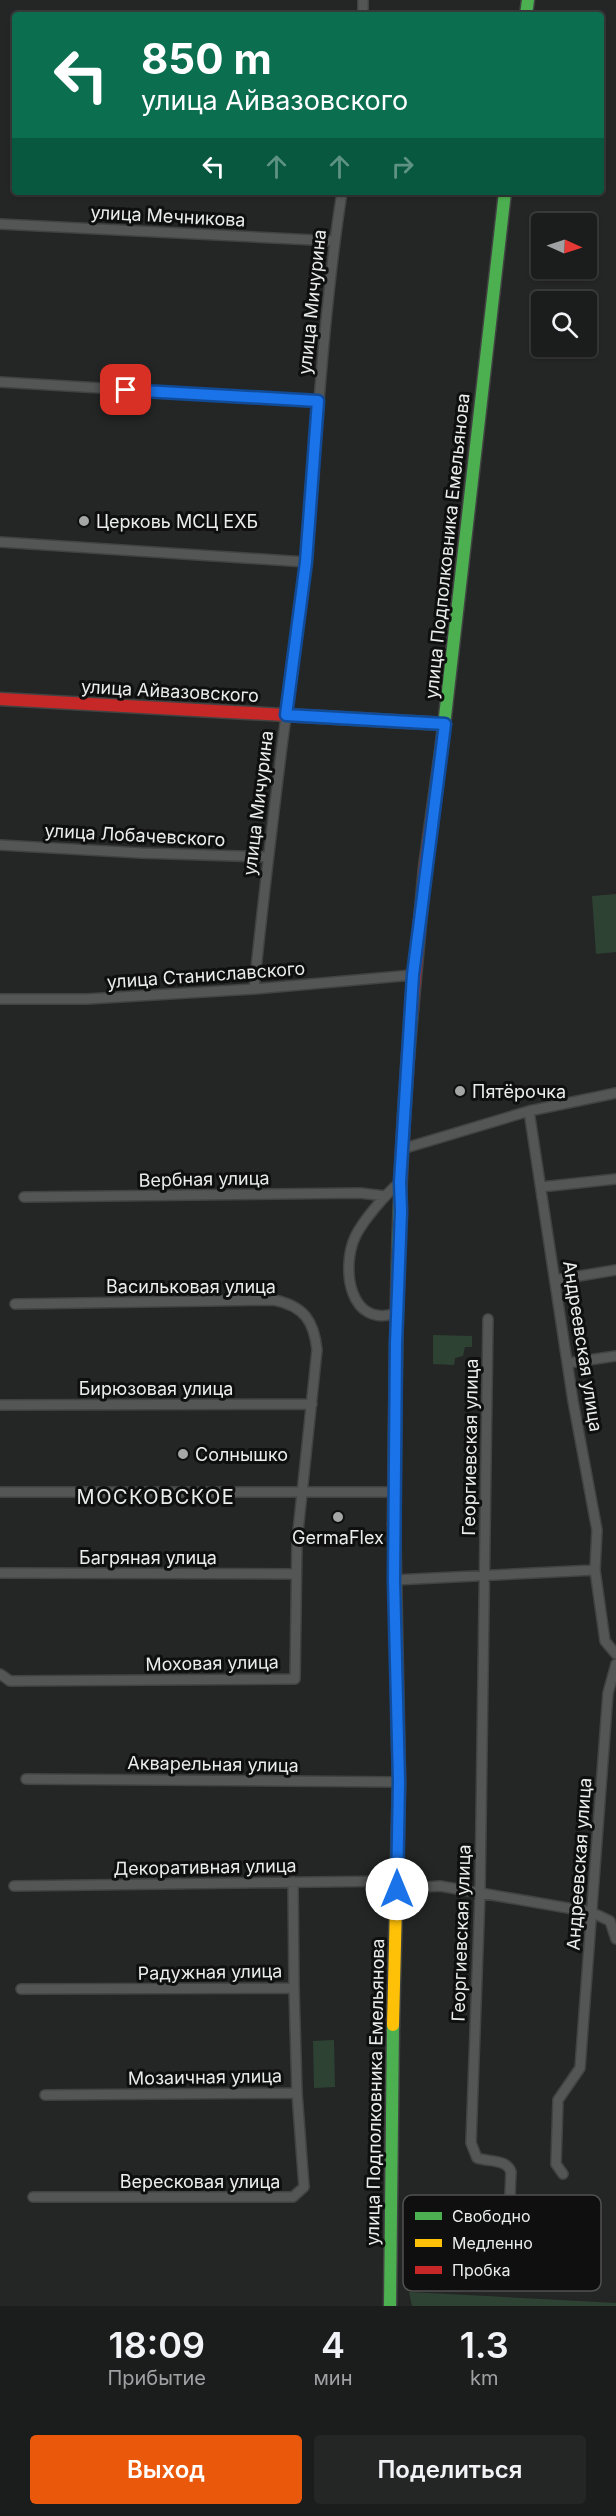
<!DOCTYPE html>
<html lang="ru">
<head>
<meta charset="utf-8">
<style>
  body { margin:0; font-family:Inter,sans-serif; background:#242525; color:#f1f3f6; height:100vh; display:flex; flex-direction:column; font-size:22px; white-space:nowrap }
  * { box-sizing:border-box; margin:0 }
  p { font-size:20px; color:#a0a1a3 }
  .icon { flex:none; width:33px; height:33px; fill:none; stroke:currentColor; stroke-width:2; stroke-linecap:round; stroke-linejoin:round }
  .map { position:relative; height:2306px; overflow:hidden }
  .panel { display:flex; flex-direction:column; background:#1b1c1c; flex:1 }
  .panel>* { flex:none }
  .guide { position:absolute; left:12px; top:12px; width:592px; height:183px; border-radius:6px; box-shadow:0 2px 4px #0004,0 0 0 2px #393a3b; background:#0b6e4f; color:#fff; overflow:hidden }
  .needle { width:39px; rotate:93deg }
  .fabs { position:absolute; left:531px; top:213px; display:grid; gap:12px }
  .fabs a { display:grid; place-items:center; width:66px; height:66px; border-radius:6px; background:#1b1c1c; box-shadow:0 2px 4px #0004,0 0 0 2px #393a3b; font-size:30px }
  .pin { position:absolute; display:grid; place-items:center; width:51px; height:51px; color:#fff; margin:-26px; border-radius:12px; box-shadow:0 3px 9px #0006 }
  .me { position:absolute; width:66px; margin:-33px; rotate:0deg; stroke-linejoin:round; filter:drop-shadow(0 0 4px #0008) }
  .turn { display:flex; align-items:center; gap:21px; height:126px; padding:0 30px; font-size:27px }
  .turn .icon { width:78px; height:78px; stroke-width:2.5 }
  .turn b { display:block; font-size:42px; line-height:51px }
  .lanes { display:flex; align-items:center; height:57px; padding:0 30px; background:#0003; justify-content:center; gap:30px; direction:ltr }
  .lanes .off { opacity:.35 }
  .eta { display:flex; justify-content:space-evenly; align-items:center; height:102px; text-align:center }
  .eta b { font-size:36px; font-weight:600; line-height:42px }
  .button { display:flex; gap:12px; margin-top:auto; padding:12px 30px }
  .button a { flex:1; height:69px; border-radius:6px; background:#ea580c; color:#fff; font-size:24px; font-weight:600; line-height:69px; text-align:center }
  .button a+a { background:#242525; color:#f1f3f6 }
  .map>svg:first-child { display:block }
  .green { fill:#2e4234 }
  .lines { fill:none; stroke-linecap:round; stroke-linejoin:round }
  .street-casing { stroke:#414342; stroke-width:12 }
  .fast-casing { stroke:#414342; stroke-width:15 }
  .slow-casing { stroke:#414342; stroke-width:15 }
  .jam-casing { stroke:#414342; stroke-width:15 }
  .street { stroke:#545655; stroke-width:9 }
  .fast { stroke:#4caf50; stroke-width:12 }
  .slow { stroke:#ffc107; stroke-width:12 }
  .jam { stroke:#c62828; stroke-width:12 }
  .route-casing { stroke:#114b97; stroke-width:15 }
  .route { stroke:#1a73e8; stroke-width:10 }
  .poi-dot { fill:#a5a7a6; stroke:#0e0f0e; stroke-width:2 }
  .labels { text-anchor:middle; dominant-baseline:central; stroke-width:6; stroke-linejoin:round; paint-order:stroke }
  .street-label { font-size:18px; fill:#eaedeb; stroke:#0e0f0e }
  .poi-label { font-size:18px; fill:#eaedeb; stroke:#0e0f0e; text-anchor:start }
  .neighbourhood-label { font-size:20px; letter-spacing:1.5px; fill:#eaedeb; stroke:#0e0f0e }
  .key { fill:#0e0f0e; stroke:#505250; stroke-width:1.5 }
  .key-label { font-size:16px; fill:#eaedeb }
</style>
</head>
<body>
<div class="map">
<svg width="616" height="2306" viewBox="0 0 616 2306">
  <rect width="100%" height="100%" fill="#242625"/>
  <path class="green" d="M 616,894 L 616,952 L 596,954 L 592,896 Z
    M 433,1335 L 472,1336 L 472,1347 L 465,1347 L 463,1356 L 455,1358 L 454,1365 L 433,1364 Z
    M 334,2040 L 335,2087 L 314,2088 L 313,2041 Z
    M 409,2292 L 616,2303 L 616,2306 L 412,2306 Z"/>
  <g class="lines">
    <defs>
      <path id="street" d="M 363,15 L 363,0
        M 0,224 L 334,241
        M 0,382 L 318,401
        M 0,542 L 306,562
        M 0,845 L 141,853 L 268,857
        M 254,989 C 262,908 272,827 282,746 C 290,685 300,623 306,562 C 317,438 323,314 342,192
        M 0,999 L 87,999 L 254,989 L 413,975
        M 529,1111 L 573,1401 L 597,1530 L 595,1570 L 605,1641 L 616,1654
        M 402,1149 L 529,1111 L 616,1093
        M 541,1187 L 616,1179
        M 24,1197 L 360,1193 L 385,1196
        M 555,1280 L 616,1270
        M 397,1313 C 349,1329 341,1268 355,1237 C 363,1220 386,1194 400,1182
        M 488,1319 L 480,1893 L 471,2143 L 477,2158 C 489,2162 507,2159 511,2172 L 507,2265
        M 568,1363 L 616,1356
        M 0,1405 L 312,1404
        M 0,1492 L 395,1492
        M 0,1573 L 296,1574
        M 394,1580 L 595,1570
        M 0,1674 L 10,1681 L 295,1679 L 297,1541 L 317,1350 C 314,1321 304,1306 274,1300 L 15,1304
        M 26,1779 L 399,1782
        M 14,1886 L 397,1881
        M 397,1889 L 440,1886 L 591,1912 L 610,1921 L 616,1939
        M 21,1989 L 294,1988 L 293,1882
        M 45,2095 L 297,2093 L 294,1988
        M 563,2174 L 556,2164 L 558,2100 L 580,2068 L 608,1693 L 616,1664
        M 33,2197 L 293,2197 L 304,2187 L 297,2093"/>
      <path id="fast" d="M 526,15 L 528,0
        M 441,752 L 505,192
        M 394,1524 C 396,1353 396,1181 412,1010
        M 390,2306 L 393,2025"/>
      <path id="slow" d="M 393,2025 L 399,1782 L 394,1524"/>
      <path id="jam" d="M 0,699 L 445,724
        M 412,1010 L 425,867 L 441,752"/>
    </defs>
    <use href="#street" class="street-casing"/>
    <use href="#fast" class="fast-casing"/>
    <use href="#slow" class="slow-casing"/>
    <use href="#jam" class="jam-casing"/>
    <use href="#street" class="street"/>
    <use href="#fast" class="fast"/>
    <use href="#slow" class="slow"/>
    <use href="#jam" class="jam"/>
  </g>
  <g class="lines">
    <defs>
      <path id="route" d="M 126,390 L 318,401 L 306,562 L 286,715 L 445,724 L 413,975 L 400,1182 L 401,1211 L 396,1344 L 394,1580 L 399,1782 L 397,1889"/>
    </defs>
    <use href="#route" class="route-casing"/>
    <use href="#route" class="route"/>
  </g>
  <g class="poi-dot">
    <circle cx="84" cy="521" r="6"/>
    <circle cx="460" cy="1091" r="6"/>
    <circle cx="183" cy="1454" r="6"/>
    <circle cx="338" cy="1517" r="6"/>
  </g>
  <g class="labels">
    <g class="street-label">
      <text transform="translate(168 216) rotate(3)">улица Мечникова</text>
      <text transform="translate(312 302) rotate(-84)">улица Мичурина</text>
      <text transform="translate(447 546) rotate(-84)">улица Подполковника Емельянова</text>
      <text transform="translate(170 691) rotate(3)">улица Айвазовского</text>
      <text transform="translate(258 803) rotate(-83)">улица Мичурина</text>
      <text transform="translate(135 835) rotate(3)">улица Лобачевского</text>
      <text transform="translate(206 975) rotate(-4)">улица Станиславского</text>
      <text transform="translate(204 1179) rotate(-1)">Вербная улица</text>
      <text x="191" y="1286">Васильковая улица</text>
      <text transform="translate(583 1346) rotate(81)">Андреевская улица</text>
      <text x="156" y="1388">Бирюзовая улица</text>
      <text transform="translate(470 1447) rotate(-89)">Георгиевская улица</text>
      <text x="148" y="1557">Багряная улица</text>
      <text transform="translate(212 1663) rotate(-1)">Моховая улица</text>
      <text transform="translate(213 1764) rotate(1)">Акварельная улица</text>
      <text transform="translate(579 1864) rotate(-86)">Андреевская улица</text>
      <text transform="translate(205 1867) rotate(-1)">Декоративная улица</text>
      <text transform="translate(461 1933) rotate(-88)">Георгиевская улица</text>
      <text transform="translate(210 1972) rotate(-1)">Радужная улица</text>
      <text transform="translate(205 2077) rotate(-1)">Мозаичная улица</text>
      <text transform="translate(375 2092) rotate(-89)">улица Подполковника Емельянова</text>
      <text x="200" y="2181">Вересковая улица</text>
    </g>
    <g class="poi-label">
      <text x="96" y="521">Церковь МСЦ ЕХБ</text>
      <text x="472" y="1091">Пятёрочка</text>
      <text x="195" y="1454">Солнышко</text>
      <text x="338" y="1537" text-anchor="middle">GermaFlex</text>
    </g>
    <g class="neighbourhood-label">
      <text x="156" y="1497">МОСКОВСКОЕ</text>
    </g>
  </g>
  <rect x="403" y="2195" width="198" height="96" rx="9" class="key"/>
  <rect x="415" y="2212" width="27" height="8" fill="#4caf50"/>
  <rect x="415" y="2239" width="27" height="8" fill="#ffc107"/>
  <rect x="415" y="2266" width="27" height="8" fill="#c62828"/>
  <g class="key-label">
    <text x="452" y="2222">Свободно</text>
    <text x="452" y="2249">Медленно</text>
    <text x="452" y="2276">Пробка</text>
  </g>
</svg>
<div class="fabs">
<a><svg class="needle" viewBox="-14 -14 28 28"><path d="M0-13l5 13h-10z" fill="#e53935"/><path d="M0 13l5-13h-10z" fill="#a0a1a3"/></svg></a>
<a><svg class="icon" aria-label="search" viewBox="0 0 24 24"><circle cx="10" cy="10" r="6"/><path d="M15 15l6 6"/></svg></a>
</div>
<div class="pin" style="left:126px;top:390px;background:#d93025"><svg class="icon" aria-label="arrive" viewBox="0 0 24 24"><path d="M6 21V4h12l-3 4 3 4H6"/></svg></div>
<svg class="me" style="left:397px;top:1889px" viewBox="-20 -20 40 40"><circle r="19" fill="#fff"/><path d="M0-13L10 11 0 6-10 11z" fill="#1a73e8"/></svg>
<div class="guide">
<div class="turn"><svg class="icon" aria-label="left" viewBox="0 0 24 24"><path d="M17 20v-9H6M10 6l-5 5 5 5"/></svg><div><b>850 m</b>улица Айвазовского</div></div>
<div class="lanes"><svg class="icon" aria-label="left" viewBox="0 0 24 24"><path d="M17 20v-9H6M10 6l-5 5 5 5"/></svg><svg class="icon off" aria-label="ahead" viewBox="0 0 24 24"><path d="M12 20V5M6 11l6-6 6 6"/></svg><svg class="icon off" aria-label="ahead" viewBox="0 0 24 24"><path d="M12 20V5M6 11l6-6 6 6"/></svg><svg class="icon off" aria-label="right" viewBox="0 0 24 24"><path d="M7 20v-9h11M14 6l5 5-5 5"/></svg></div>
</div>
</div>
<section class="panel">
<div class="eta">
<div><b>18:09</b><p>Прибытие</p></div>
<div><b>4</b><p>мин</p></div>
<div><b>1.3</b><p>km</p></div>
</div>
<div class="button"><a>Выход</a><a>Поделиться</a></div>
</section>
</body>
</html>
